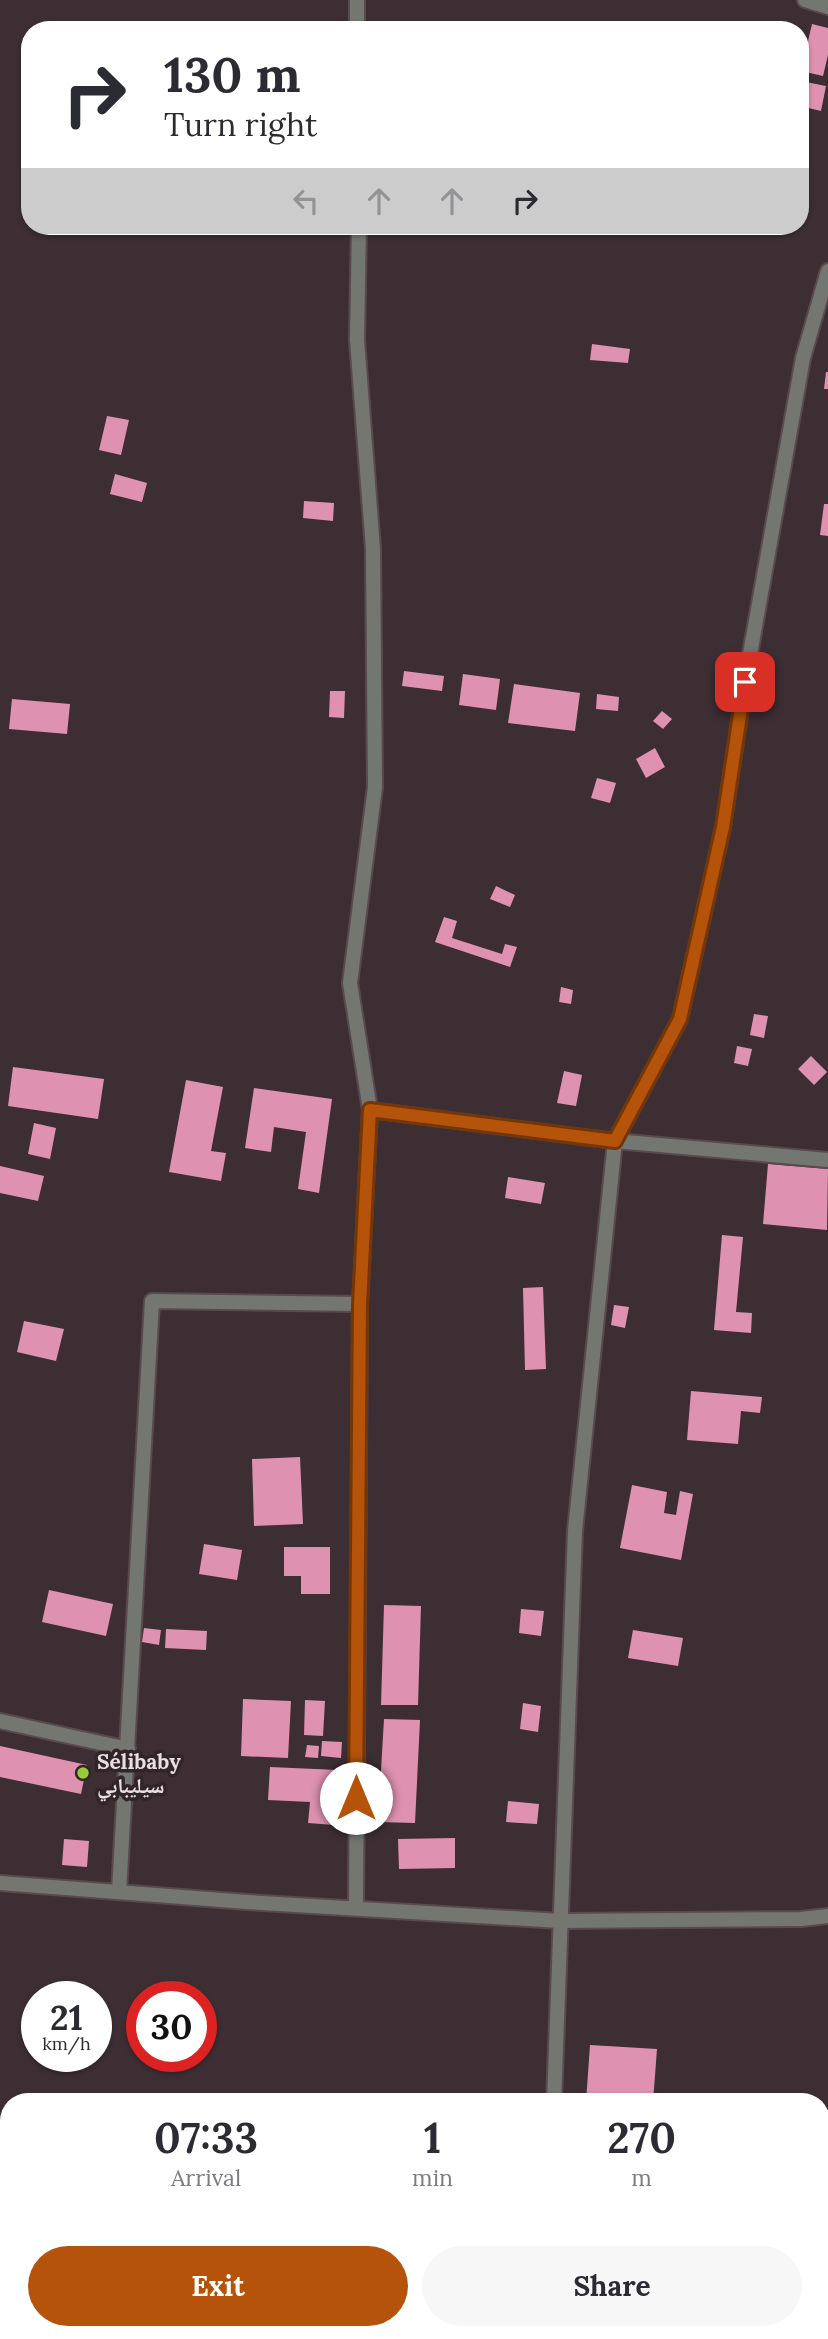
<!DOCTYPE html>
<html lang="en">
<head>
<meta charset="utf-8">
<style>
  body { margin:0; font-family:Lora,"Noto Naskh Arabic",serif; background:#f7f7f7; color:#2b2b33; height:100vh; display:flex; flex-direction:column; font-size:26px; white-space:nowrap }
  * { box-sizing:border-box; margin:0 }
  p { font-size:23px; color:#7c7c81 }
  .icon { flex:none; width:38px; height:38px; fill:none; stroke:currentColor; stroke-width:2; stroke-linecap:round; stroke-linejoin:round }
  .map { position:relative; flex:1; overflow:hidden }
  .sheet { position:absolute; left:0px; top:2093px; width:830px; height:247px; display:flex; flex-direction:column; background:#fff; border-radius:28px 28px 0 0; box-shadow:0 2px 5px #0004 }
  .sheet>* { flex:none }
  .hud { position:absolute; left:21px; top:21px; width:788px; height:214px; border-radius:28px; box-shadow:0 2px 5px #0004; background:#fff; color:#2b2b33; overflow:hidden }
  .speed { position:absolute; left:21px; top:1981px; display:flex; gap:14px; font-size:35px; font-weight:700; text-align:center }
  .speed>* { display:grid; place-content:center; width:91px; height:91px; border-radius:50%; background:#fff; box-shadow:0 2px 5px #0004; line-height:1 }
  .speed small { font-size:18px; font-weight:400 }
  .speed .limit { border:10px solid #d22; background:#fff; color:#111 }
  .pin { position:absolute; display:grid; place-items:center; width:60px; height:60px; color:#fff; margin:-30px; border-radius:14px; box-shadow:0 4px 10px #0006 }
  .me { position:absolute; width:77px; margin:-38px; rotate:0deg; stroke-linejoin:round; filter:drop-shadow(0 0 5px #0008) }
  .turn { display:flex; align-items:center; gap:24px; height:147px; padding:0 28px; font-size:32px }
  .turn .icon { width:91px; height:91px; stroke-width:2.5 }
  .turn b { display:block; font-size:49px; line-height:60px }
  .lanes { display:flex; align-items:center; height:66px; padding:0 28px; background:#0003; justify-content:center; gap:35px; direction:ltr }
  .lanes .off { opacity:.35 }
  .eta { display:flex; justify-content:space-evenly; align-items:center; height:119px; text-align:center }
  .eta b { font-size:42px; font-weight:700; line-height:49px }
  .cta { display:flex; gap:14px; margin-top:auto; padding:14px 28px }
  .cta a { flex:1; height:80px; border-radius:42px; background:#b45309; color:#fff; font-size:28px; font-weight:700; line-height:80px; text-align:center }
  .cta a+a { background:#f7f7f7; color:#2b2b33 }
  .map>svg:first-child { display:block }
  .building { fill:#de92af }
  .lines { fill:none; stroke-linecap:round; stroke-linejoin:round }
  .minor-casing { stroke:#594a50; stroke-width:18 }
  .minor { stroke:#747771; stroke-width:14 }
  .route-casing { stroke:#753606; stroke-width:18 }
  .route { stroke:#b45309; stroke-width:12 }
  .poi-dot { fill:#98cb37; stroke:#32252a; stroke-width:2.5 }
  .labels { text-anchor:middle; dominant-baseline:central; stroke-width:7; stroke-linejoin:round; paint-order:stroke }
  .poi-label { font-size:21px; font-weight:bold; fill:#e9dfe2; stroke:#32252a; text-anchor:start }
</style>
</head>
<body>
<div class="map">
<svg width="828" height="2339" viewBox="0 0 828 2339">
  <rect width="100%" height="100%" fill="#3d2e34"/>
  <path class="building" d="M 812,24 L 828,28 L 828,55 L 823,76 L 801,71 Z
    M 801,81 L 826,86 L 821,111 L 800,106 Z
    M 592,344 L 630,349 L 628,363 L 590,360 Z
    M 826,372 L 828,372 L 828,389 L 824,389 Z
    M 107,416 L 129,420 L 121,455 L 99,450 Z
    M 115,474 L 147,483 L 142,502 L 110,494 Z
    M 304,501 L 334,503 L 333,521 L 303,518 Z
    M 824,504 L 828,504 L 828,536 L 820,535 Z
    M 404,671 L 444,676 L 442,691 L 402,686 Z
    M 463,674 L 500,679 L 496,710 L 459,705 Z
    M 514,684 L 580,693 L 575,731 L 508,723 Z
    M 330,691 L 345,691 L 344,718 L 329,717 Z
    M 597,694 L 619,697 L 618,711 L 596,709 Z
    M 12,699 L 70,704 L 67,734 L 9,729 Z
    M 662,711 L 672,719 L 663,729 L 653,721 Z
    M 655,748 L 665,767 L 646,778 L 636,759 Z
    M 597,778 L 616,783 L 610,803 L 591,798 Z
    M 496,886 L 515,895 L 510,907 L 490,899 Z
    M 444,917 L 457,921 L 452,938 L 502,954 L 505,944 L 517,947 L 510,967 L 435,942 Z
    M 561,987 L 573,990 L 571,1004 L 559,1002 Z
    M 754,1014 L 768,1016 L 764,1038 L 750,1035 Z
    M 737,1046 L 752,1049 L 748,1066 L 734,1063 Z
    M 811,1056 L 827,1072 L 814,1085 L 798,1069 Z
    M 13,1067 L 104,1079 L 98,1119 L 8,1106 Z
    M 564,1071 L 582,1075 L 576,1106 L 557,1103 Z
    M 186,1080 L 223,1087 L 211,1151 L 226,1153 L 221,1181 L 169,1172 Z
    M 254,1088 L 332,1099 L 319,1193 L 298,1189 L 306,1132 L 274,1127 L 271,1152 L 245,1148 Z
    M 34,1123 L 56,1128 L 50,1159 L 28,1154 Z
    M 768,1164 L 828,1169 L 827,1230 L 763,1224 Z
    M 0,1166 L 44,1176 L 38,1201 L 0,1193 Z
    M 508,1177 L 545,1183 L 541,1204 L 505,1198 Z
    M 722,1235 L 743,1237 L 736,1312 L 752,1313 L 751,1333 L 714,1330 Z
    M 543,1287 L 546,1369 L 525,1370 L 523,1288 Z
    M 614,1305 L 629,1307 L 625,1328 L 611,1325 Z
    M 24,1321 L 64,1329 L 56,1361 L 17,1352 Z
    M 691,1391 L 762,1397 L 760,1413 L 741,1411 L 738,1444 L 687,1440 Z
    M 300,1457 L 303,1524 L 254,1526 L 252,1459 Z
    M 632,1485 L 667,1492 L 664,1513 L 676,1515 L 680,1491 L 693,1494 L 681,1560 L 620,1548 Z
    M 204,1544 L 242,1550 L 237,1580 L 199,1574 Z
    M 284,1547 L 330,1547 L 330,1594 L 301,1594 L 301,1576 L 284,1576 Z
    M 49,1590 L 113,1604 L 106,1636 L 42,1622 Z
    M 384,1605 L 421,1606 L 418,1705 L 381,1705 Z
    M 521,1609 L 544,1611 L 541,1636 L 519,1633 Z
    M 144,1628 L 161,1630 L 159,1645 L 142,1642 Z
    M 166,1629 L 207,1631 L 206,1650 L 165,1648 Z
    M 633,1630 L 683,1638 L 678,1666 L 628,1658 Z
    M 243,1699 L 291,1701 L 288,1758 L 241,1756 Z
    M 305,1700 L 325,1701 L 323,1736 L 304,1735 Z
    M 523,1703 L 541,1706 L 538,1732 L 520,1729 Z
    M 384,1719 L 420,1720 L 415,1823 L 378,1822 Z
    M 322,1741 L 342,1742 L 341,1758 L 321,1756 Z
    M 307,1745 L 319,1746 L 318,1758 L 305,1757 Z
    M 0,1746 L 87,1765 L 81,1794 L 0,1777 Z
    M 270,1767 L 338,1770 L 334,1825 L 308,1823 L 310,1802 L 268,1800 Z
    M 508,1801 L 539,1804 L 537,1824 L 506,1822 Z
    M 455,1838 L 455,1868 L 399,1869 L 398,1839 Z
    M 64,1839 L 89,1841 L 87,1867 L 62,1865 Z
    M 590,2045 L 657,2049 L 653,2102 L 586,2102 Z
    M 5,2113 L 9,2114 L 9,2147 L 0,2146 Z
    M 821,2119 L 828,2120 L 826,2144 L 821,2143 Z
    M 821,2157 L 828,2158 L 828,2195 L 821,2194 Z
    M 0,2210 L 9,2211 L 9,2235 L 0,2233 Z
    M 821,2214 L 828,2215 L 828,2240 L 821,2239 Z
    M 821,2250 L 828,2251 L 828,2339 L 781,2339 L 782,2331 L 821,2331 Z
    M 415,2331 L 471,2331 L 470,2339 L 414,2339 Z
    M 676,2331 L 736,2332 L 736,2339 L 677,2339 Z"/>
  <g class="lines">
    <defs>
      <path id="minor" d="M 357,0 L 357,30
        M 805,0 L 828,7
        M 370,1110 L 615,1141 L 828,1160
        M 0,1721 L 128,1749
        M 0,1883 L 247,1902 L 560,1921 L 801,1919 L 828,1916
        M 119,1892 L 152,1301 L 360,1304
        M 356,1908 L 360,1304 L 370,1110 L 350,983 L 375,787 L 373,549 L 357,340 L 359,226
        M 554,2102 L 575,1531 L 615,1141 L 680,1019 L 723,827 L 745,682 L 803,358 L 828,271
        M 555,2331 L 556,2339"/>
    </defs>
    <use href="#minor" class="minor-casing"/>
    <use href="#minor" class="minor"/>
  </g>
  <g class="lines">
    <defs>
      <path id="route" d="M 356,1798 L 360,1304 L 370,1110 L 615,1141 L 680,1019 L 723,827 L 745,682"/>
    </defs>
    <use href="#route" class="route-casing"/>
    <use href="#route" class="route"/>
  </g>
  <circle class="poi-dot" cx="83" cy="1773" r="7"/>
  <g class="labels">
    <g class="poi-label">
      <text x="97" y="1761">Sélibaby<tspan x="97" dy="24">سيليبابي</tspan></text>
    </g>
  </g>
</svg>
<div class="speed"><div>21<small>km/h</small></div><div class="limit">30</div></div>
<div class="pin" style="left:745px;top:682px;background:#d93025"><svg class="icon" aria-label="arrive" viewBox="0 0 24 24"><path d="M6 21V4h12l-3 4 3 4H6"/></svg></div>
<svg class="me" style="left:356px;top:1798px" viewBox="-20 -20 40 40"><circle r="19" fill="#fff"/><path d="M0-13L10 11 0 6-10 11z" fill="#b45309"/></svg>
<div class="hud">
<div class="turn"><svg class="icon" aria-label="right" viewBox="0 0 24 24"><path d="M7 20v-9h11M14 6l5 5-5 5"/></svg><div><b>130 m</b>Turn right</div></div>
<div class="lanes"><svg class="icon off" aria-label="left" viewBox="0 0 24 24"><path d="M17 20v-9H6M10 6l-5 5 5 5"/></svg><svg class="icon off" aria-label="ahead" viewBox="0 0 24 24"><path d="M12 20V5M6 11l6-6 6 6"/></svg><svg class="icon off" aria-label="ahead" viewBox="0 0 24 24"><path d="M12 20V5M6 11l6-6 6 6"/></svg><svg class="icon" aria-label="right" viewBox="0 0 24 24"><path d="M7 20v-9h11M14 6l5 5-5 5"/></svg></div>
</div>
<section class="sheet">
<div class="eta">
<div><b>07:33</b><p>Arrival</p></div>
<div><b>1</b><p>min</p></div>
<div><b>270</b><p>m</p></div>
</div>
<div class="cta"><a>Exit</a><a>Share</a></div>
</section>
</div>
</body>
</html>
